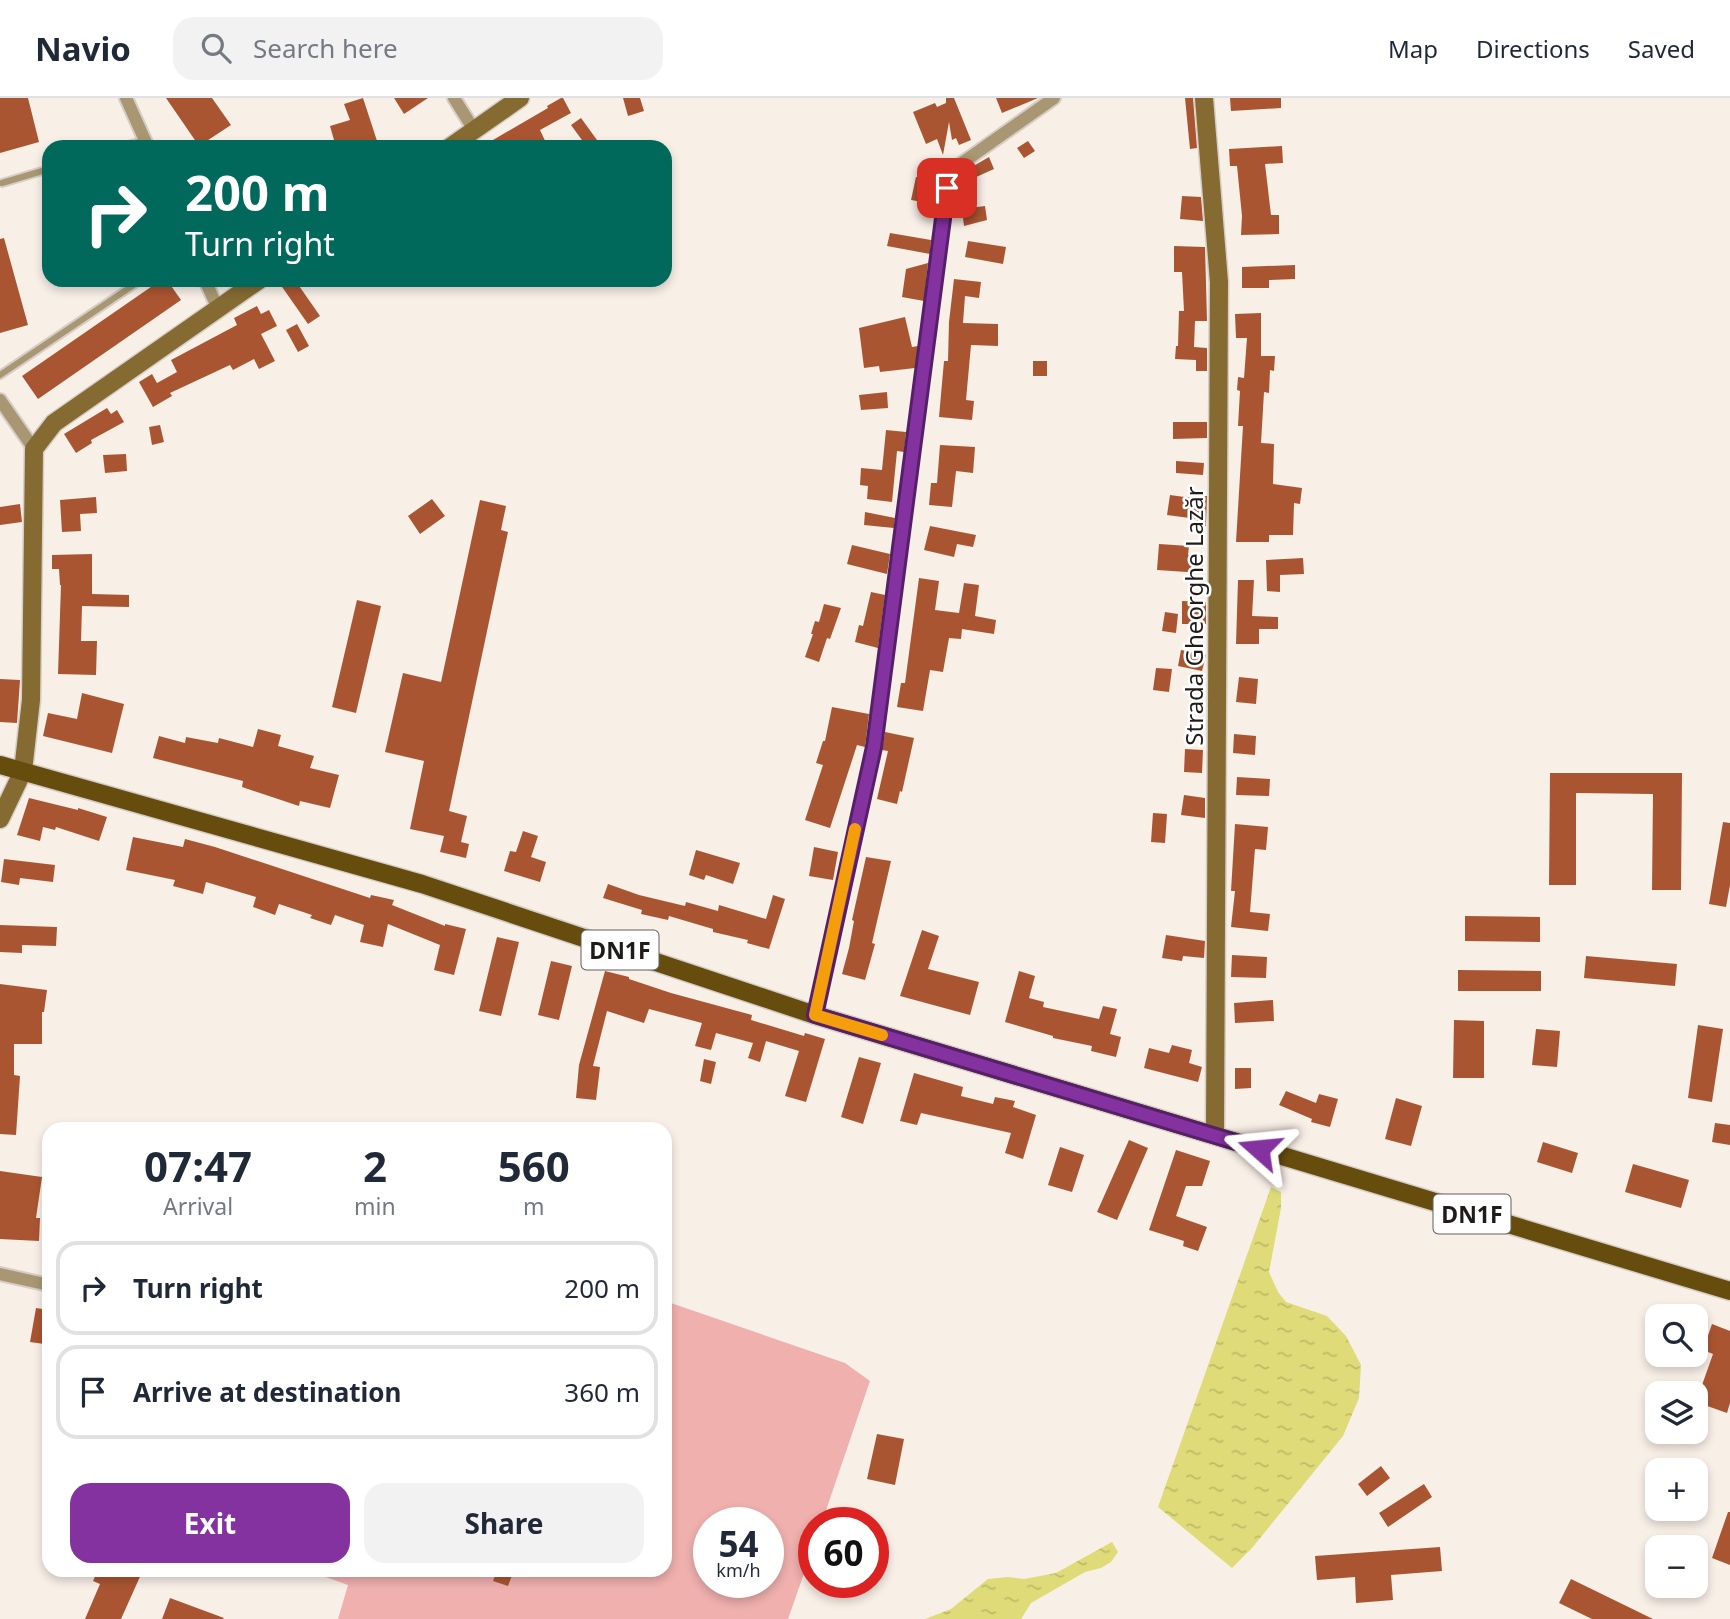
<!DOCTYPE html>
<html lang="en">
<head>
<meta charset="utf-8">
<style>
  body { margin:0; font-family:"Noto Sans",sans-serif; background:#f2f2f3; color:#1f2937; height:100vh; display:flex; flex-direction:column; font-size:26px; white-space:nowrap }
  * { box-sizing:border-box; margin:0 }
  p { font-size:23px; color:#747a83 }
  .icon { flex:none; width:38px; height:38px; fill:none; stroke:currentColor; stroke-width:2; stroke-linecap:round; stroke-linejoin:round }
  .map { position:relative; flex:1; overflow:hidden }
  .sheet { position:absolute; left:42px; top:1024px; width:630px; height:455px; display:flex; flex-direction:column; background:#fff; border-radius:21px; box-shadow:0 4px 10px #0003 }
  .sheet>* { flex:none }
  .guide { position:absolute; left:42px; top:42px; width:630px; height:147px; border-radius:21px; box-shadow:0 4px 10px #0003; background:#00695c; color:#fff; overflow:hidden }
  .controls { position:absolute; left:1645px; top:1206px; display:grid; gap:14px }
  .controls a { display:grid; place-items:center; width:63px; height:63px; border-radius:14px; background:#fff; box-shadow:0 4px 10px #0003; font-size:35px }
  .speed { position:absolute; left:693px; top:1409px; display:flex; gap:14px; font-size:35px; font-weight:700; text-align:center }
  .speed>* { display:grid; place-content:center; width:91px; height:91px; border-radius:50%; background:#fff; box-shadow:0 4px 10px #0003; line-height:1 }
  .speed small { font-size:18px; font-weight:400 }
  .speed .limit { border:10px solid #d22; background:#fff; color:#111 }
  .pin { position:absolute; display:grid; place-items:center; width:60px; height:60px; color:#fff; margin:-30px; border-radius:14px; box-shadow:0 4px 10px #0006 }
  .me { position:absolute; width:77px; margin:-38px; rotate:288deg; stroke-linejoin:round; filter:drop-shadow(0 0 5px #0008) }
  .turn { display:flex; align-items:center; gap:24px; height:147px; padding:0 28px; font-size:32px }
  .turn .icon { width:91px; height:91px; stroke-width:2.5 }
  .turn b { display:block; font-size:49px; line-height:60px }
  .eta { display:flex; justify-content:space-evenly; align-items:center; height:119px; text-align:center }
  .eta b { font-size:42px; font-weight:700; line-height:49px }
  .button { display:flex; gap:14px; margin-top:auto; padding:14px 28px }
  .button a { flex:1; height:80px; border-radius:21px; background:#8532a1; color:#fff; font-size:28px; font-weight:700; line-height:80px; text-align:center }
  .button a+a { background:#f2f2f3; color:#1f2937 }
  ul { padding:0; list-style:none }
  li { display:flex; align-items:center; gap:21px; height:94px; margin:0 14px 10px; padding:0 14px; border:4px solid #e0e1e3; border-radius:21px }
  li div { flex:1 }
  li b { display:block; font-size:26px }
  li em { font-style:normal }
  header { display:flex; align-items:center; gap:42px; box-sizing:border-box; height:98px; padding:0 35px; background:#fff; border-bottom:2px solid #e0e1e3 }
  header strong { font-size:33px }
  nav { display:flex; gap:38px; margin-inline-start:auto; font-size:24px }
  .search { width:490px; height:63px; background:#f2f2f3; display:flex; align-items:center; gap:18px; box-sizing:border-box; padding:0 24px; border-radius:21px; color:#747a83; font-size:26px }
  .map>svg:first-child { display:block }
  .grass { fill:#efb0ae; fill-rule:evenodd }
  .water { fill:url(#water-ripples) }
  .building { fill:#aa5531 }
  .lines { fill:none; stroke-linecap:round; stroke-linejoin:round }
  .lane-casing { stroke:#d5cdc6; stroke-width:10 }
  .street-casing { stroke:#d5cdc6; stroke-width:16 }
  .secondary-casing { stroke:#d5cdc6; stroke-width:21 }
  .primary-casing { stroke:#d5cdc6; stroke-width:21 }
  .lane { stroke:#a89772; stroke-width:6 }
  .street { stroke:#a89772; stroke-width:12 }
  .secondary { stroke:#856b31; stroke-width:18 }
  .primary { stroke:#664d0d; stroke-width:18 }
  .route-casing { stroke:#562069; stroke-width:18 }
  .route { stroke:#8532a1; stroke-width:12 }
  .slow { stroke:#f59e0b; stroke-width:12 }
  .labels { text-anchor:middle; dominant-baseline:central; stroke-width:5; stroke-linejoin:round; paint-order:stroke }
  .shield { fill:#fefefe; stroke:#625f5e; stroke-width:2 }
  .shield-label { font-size:23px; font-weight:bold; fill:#1f1b19 }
  .street-label { font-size:24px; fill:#1f1b19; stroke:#fefefe }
</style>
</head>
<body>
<header>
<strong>Navio</strong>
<div class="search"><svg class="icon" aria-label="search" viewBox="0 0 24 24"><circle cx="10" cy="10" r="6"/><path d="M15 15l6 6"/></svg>Search here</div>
<nav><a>Map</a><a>Directions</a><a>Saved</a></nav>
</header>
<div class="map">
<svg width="1730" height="1521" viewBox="0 0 1730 1521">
  <defs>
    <pattern id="water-ripples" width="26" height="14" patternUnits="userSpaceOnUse" patternTransform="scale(1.75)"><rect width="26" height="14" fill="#dedb78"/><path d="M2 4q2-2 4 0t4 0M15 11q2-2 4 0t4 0" fill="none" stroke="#bebb67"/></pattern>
  </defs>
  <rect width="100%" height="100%" fill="#f8efe7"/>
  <path class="grass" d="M 665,1203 L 845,1265 L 870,1283 L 822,1424 L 814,1424 L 814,1447 L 788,1521 L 338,1521 L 348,1487 L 306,1472 L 665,1472 ZM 709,1424 L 768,1424 L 768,1484 L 709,1484 Z"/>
  <path class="water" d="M 1271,1089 L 1281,1094 L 1281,1110 L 1269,1174 L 1278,1194 L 1286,1204 L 1327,1218 L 1346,1238 L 1361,1267 L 1359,1300 L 1343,1338 L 1252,1450 L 1232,1470 L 1158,1409 Z
    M 1112,1444 L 1118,1454 L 1111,1464 L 1101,1470 L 1085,1474 L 1031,1505 L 1021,1521 L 925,1521 L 951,1511 L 988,1481 L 1008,1479 L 1024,1481 L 1056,1475 Z"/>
  <path class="building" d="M 0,0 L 28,0 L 39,44 L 0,55 Z
    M 166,0 L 212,0 L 231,27 L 199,48 Z
    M 363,0 L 379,49 L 336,49 L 330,28 L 350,22 L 344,6 Z
    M 394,0 L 428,0 L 404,16 Z
    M 561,0 L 563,0 L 571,15 L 540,32 L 548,49 L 481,49 L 548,10 L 547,8 Z
    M 623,0 L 640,0 L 644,13 L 628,18 Z
    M 946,0 L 954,0 L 971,42 L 959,47 L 956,40 L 952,42 L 949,24 L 943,57 L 937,41 L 926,46 L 913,14 L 935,5 L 937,9 L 946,5 Z
    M 996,0 L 1038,0 L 1002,15 Z
    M 1185,0 L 1193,0 L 1197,50 L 1190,51 Z
    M 1230,0 L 1281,0 L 1281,10 L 1231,13 Z
    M 581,20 L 597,42 L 587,49 L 571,27 Z
    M 1028,43 L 1035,53 L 1024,60 L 1017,50 Z
    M 1282,48 L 1283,65 L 1265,66 L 1271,117 L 1279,117 L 1279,136 L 1241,137 L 1242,118 L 1237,68 L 1230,68 L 1229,51 Z
    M 989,59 L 994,71 L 974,80 L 970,70 Z
    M 916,79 L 939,83 L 934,106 L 911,102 Z
    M 1182,98 L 1201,99 L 1203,123 L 1180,121 Z
    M 985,108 L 987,122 L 964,128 L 962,111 Z
    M 890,135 L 931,142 L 930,156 L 887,148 Z
    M 4,140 L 28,227 L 0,235 L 0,141 Z
    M 968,143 L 1006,149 L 1003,166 L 965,159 Z
    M 1174,148 L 1205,149 L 1207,223 L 1195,223 L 1194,249 L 1207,250 L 1207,273 L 1196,273 L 1196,262 L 1175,261 L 1176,248 L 1178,248 L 1179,213 L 1184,213 L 1182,174 L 1174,174 Z
    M 928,165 L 924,203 L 902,199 L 906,171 Z
    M 1295,167 L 1295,181 L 1269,182 L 1269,190 L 1242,190 L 1242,169 Z
    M 954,181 L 981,184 L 979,200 L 965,198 L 963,225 L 998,226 L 998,248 L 971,247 L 966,302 L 974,303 L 972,322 L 939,319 L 944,263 L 948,263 L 949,224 Z
    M 161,182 L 167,182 L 181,202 L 38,301 L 22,278 Z
    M 286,182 L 295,182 L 320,218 L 308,226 L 280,186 Z
    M 257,208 L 261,216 L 269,212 L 277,228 L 261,236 L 275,263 L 259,271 L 254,261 L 233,272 L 230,267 L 170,295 L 172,298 L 153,309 L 139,284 L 152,276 L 157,285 L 177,274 L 171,262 L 237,227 L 234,220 Z
    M 1261,215 L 1261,258 L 1275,258 L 1274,273 L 1270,272 L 1269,295 L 1264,294 L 1261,345 L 1274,346 L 1273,386 L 1302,390 L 1300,406 L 1294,405 L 1293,437 L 1269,437 L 1269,444 L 1236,444 L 1243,328 L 1238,328 L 1240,293 L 1237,292 L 1238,279 L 1244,280 L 1247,240 L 1236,240 L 1235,216 Z
    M 905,219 L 912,249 L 918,248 L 915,270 L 880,274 L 879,268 L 864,270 L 859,230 Z
    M 297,226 L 309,248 L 298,254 L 286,232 Z
    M 1033,263 L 1047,263 L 1047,278 L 1033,278 Z
    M 887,294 L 888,310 L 861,312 L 859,297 Z
    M 107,310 L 111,316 L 117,312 L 124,324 L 91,342 L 92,345 L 76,355 L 64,336 Z
    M 1173,324 L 1207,324 L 1207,340 L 1173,341 Z
    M 160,327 L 164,344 L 152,347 L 149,329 Z
    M 886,332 L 906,334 L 904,354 L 897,353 L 892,404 L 867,401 L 868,388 L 860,387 L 861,370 L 882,372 Z
    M 940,347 L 975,349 L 973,375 L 956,373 L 952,409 L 929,407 L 931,385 L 937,385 Z
    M 126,356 L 127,373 L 105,375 L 103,357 Z
    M 1176,363 L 1204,365 L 1203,377 L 1176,375 Z
    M 1170,397 L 1199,401 L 1200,398 L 1207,398 L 1206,428 L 1196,427 L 1197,421 L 1167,417 Z
    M 96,399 L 97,415 L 80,416 L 81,433 L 62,434 L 60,402 Z
    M 432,401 L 445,418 L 420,436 L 408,418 Z
    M 480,402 L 506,408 L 501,432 L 508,434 L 449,713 L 467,718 L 461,744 L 469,746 L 466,760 L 440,754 L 444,738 L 410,731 L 424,663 L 385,654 L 403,575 L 441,584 Z
    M 20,406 L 22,424 L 0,427 L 0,409 Z
    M 865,414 L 895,420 L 894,430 L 864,427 Z
    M 930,428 L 976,437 L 973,449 L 957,446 L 954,459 L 924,452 Z
    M 1159,446 L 1189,448 L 1188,457 L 1203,459 L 1202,475 L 1157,472 Z
    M 852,447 L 890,456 L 887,476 L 847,466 Z
    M 92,456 L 92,496 L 129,497 L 129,509 L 82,508 L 81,543 L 97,543 L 96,577 L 58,576 L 61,487 L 60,487 L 59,471 L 52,471 L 52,457 Z
    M 1303,460 L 1304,476 L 1280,477 L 1280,494 L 1267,493 L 1266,462 Z
    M 919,480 L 939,483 L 935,512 L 959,515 L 964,485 L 979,487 L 975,518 L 996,522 L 994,536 L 962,531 L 961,541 L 949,540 L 943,574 L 930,572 L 923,613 L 897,609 L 901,585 L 905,585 Z
    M 1238,482 L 1254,482 L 1252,518 L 1278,519 L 1278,531 L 1259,531 L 1259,546 L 1236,546 Z
    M 871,494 L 885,497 L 878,550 L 855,544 L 859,527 L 863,528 Z
    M 357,502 L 381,508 L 356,615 L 332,609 Z
    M 1182,503 L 1206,504 L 1206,526 L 1182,526 Z
    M 824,506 L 841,510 L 830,541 L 827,540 L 819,564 L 805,559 L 813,536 L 811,536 L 815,523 L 819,524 Z
    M 1165,514 L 1178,516 L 1176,535 L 1162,533 Z
    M 1181,552 L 1206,557 L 1202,573 L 1178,568 Z
    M 1156,570 L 1172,571 L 1169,594 L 1153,592 Z
    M 1239,579 L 1258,581 L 1256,606 L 1236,604 Z
    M 0,581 L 20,582 L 17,625 L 0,624 Z
    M 82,595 L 124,606 L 112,655 L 43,638 L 48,615 L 77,621 Z
    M 832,609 L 869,616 L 865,649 L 857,647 L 830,730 L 805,722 L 823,667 L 816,665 L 823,643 L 825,643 Z
    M 258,631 L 281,637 L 278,648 L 314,658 L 310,670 L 339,677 L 330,710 L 300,703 L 299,708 L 242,689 L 243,683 L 153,660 L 159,638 L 185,645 L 186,639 L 218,645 L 219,640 L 253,649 Z
    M 885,634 L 914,640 L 902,694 L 900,693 L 897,706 L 877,701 L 888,653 L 882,652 Z
    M 1234,636 L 1256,638 L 1255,657 L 1233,655 Z
    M 1185,651 L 1203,652 L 1202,675 L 1184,674 Z
    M 1550,675 L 1682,675 L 1681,792 L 1652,792 L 1653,696 L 1576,695 L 1576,787 L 1549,787 Z
    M 1237,679 L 1270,681 L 1269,698 L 1236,697 Z
    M 1184,697 L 1205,700 L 1205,720 L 1181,717 Z
    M 29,700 L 78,712 L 78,710 L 107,719 L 99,743 L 56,729 L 55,732 L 43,729 L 40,743 L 17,737 Z
    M 1153,715 L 1167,716 L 1165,745 L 1151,744 Z
    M 1723,724 L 1730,725 L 1730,787 L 1726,809 L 1709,806 Z
    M 1235,726 L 1268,729 L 1266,752 L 1255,751 L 1250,814 L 1270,816 L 1268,833 L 1231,829 L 1235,793 L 1231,793 Z
    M 523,733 L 538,738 L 531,759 L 546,764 L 540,784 L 504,773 L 510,753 L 516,754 Z
    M 133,739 L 183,749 L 185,741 L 215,749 L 370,800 L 371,797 L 394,802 L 392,807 L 445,828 L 445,826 L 466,831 L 454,877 L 434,872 L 440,847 L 388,826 L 383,849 L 360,844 L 364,827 L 335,817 L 331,827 L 310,820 L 312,817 L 279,806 L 275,817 L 253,809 L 256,799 L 206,784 L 203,796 L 173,788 L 175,782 L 126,772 Z
    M 814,749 L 838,754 L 833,782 L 809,778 Z
    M 696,752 L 740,765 L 733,786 L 706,777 L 704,782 L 689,777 Z
    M 866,759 L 891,763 L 872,845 L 875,846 L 865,882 L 842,876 L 849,850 L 854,823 L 852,822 Z
    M 4,761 L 55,767 L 53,784 L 20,780 L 19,787 L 1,784 Z
    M 608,786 L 639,797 L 685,808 L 686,804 L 718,813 L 719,807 L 766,821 L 773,797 L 785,801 L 769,851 L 747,845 L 748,842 L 713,834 L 713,831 L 669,818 L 668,822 L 641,816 L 642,812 L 603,800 Z
    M 1465,818 L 1540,819 L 1540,844 L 1465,843 Z
    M 0,827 L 57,829 L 56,848 L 22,847 L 22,855 L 0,854 Z
    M 922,832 L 939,838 L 928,871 L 979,884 L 970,917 L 900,898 Z
    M 1166,837 L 1205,843 L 1204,860 L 1183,858 L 1182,863 L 1162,860 Z
    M 497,839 L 519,844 L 501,918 L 479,913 Z
    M 1232,857 L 1267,859 L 1266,880 L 1231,879 Z
    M 1586,858 L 1677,866 L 1675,888 L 1584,880 Z
    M 551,863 L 572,868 L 559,922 L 538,917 Z
    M 1458,872 L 1541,873 L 1541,893 L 1458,893 Z
    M 605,873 L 629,879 L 629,881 L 671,895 L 752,917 L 751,922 L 804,938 L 805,935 L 825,941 L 806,1004 L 785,998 L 799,953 L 766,943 L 760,964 L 748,960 L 753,945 L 716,935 L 711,952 L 695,948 L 702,925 L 649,911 L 644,925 L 607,913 L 593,968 L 600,969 L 596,1002 L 576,1000 L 579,967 Z
    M 1019,873 L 1035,878 L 1029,900 L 1044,904 L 1043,909 L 1099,921 L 1103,908 L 1117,911 L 1110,936 L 1121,939 L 1116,959 L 1091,953 L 1092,948 L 1053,940 L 1053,938 L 1005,924 Z
    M 0,886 L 47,892 L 44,914 L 42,914 L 42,946 L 14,946 L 14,977 L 20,978 L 16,1037 L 0,1036 Z
    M 1273,902 L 1274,923 L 1235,925 L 1234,905 Z
    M 1454,922 L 1484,923 L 1484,980 L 1453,980 Z
    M 1698,927 L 1723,931 L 1712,1004 L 1688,1000 Z
    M 1536,931 L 1560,933 L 1557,969 L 1532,967 Z
    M 1172,947 L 1192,952 L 1189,965 L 1202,969 L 1198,984 L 1144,970 L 1149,950 L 1169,955 Z
    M 859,959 L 881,965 L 863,1026 L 841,1019 Z
    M 704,961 L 716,964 L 711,986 L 700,983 Z
    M 1235,970 L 1251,970 L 1251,990 L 1235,991 Z
    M 914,975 L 963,989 L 961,998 L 993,1006 L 995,999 L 1015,1003 L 1013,1009 L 1036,1017 L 1023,1061 L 1005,1055 L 1011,1035 L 921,1015 L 917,1027 L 900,1023 Z
    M 1286,993 L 1316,1005 L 1319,996 L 1338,1001 L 1330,1029 L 1311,1024 L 1312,1021 L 1279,1007 Z
    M 1396,1000 L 1422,1008 L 1411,1048 L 1385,1041 Z
    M 1715,1025 L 1730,1027 L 1730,1047 L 1712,1044 Z
    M 1129,1042 L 1148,1050 L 1117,1122 L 1097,1114 Z
    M 1543,1044 L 1578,1055 L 1572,1075 L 1537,1064 Z
    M 1060,1049 L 1084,1057 L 1072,1094 L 1048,1087 Z
    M 1176,1052 L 1210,1063 L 1202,1088 L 1186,1088 L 1176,1118 L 1207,1129 L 1198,1153 L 1183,1148 L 1184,1143 L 1149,1132 Z
    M 1633,1066 L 1689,1082 L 1681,1110 L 1625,1094 Z
    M 0,1073 L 42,1079 L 36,1120 L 40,1120 L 39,1143 L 0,1141 Z
    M 36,1210 L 49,1212 L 44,1246 L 30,1244 Z
    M 1712,1226 L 1730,1233 L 1730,1305 L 1727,1315 L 1696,1304 L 1713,1256 L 1703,1252 Z
    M 877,1336 L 904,1341 L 895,1387 L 867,1381 Z
    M 1381,1368 L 1390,1380 L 1367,1398 L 1358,1386 Z
    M 1424,1386 L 1432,1399 L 1388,1429 L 1379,1415 Z
    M 1728,1414 L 1730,1414 L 1730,1467 L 1712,1460 Z
    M 1440,1449 L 1442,1473 L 1391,1477 L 1393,1502 L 1356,1505 L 1355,1479 L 1317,1482 L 1315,1458 Z
    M 98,1472 L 143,1472 L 121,1521 L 85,1521 L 100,1486 L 93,1483 Z
    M 497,1472 L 514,1472 L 508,1488 L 493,1483 Z
    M 1571,1481 L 1653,1521 L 1592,1521 L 1559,1505 Z
    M 170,1500 L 224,1520 L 223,1521 L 162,1521 Z"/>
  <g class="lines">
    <defs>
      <path id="lane" d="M 122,49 L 145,42
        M 2,85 L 49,71
        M 0,277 L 141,182"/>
      <path id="street" d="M 126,0 L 148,49
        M 454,0 L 474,32
        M 205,182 L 218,211
        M 0,302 L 34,351
        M 815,917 L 874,649 L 947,91 L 950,78 L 962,65 L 1054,0
        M 0,1176 L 49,1187"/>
      <path id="secondary" d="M 1204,0 L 1219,184 L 1215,1036
        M 450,49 L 520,0
        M 0,721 L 23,673 L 31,602 L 34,351 L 54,325 L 259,182"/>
      <path id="primary" d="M 0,667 L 422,786 L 815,917 L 1730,1193"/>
    </defs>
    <use href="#lane" class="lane-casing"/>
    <use href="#street" class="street-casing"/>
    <use href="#secondary" class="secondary-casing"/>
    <use href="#primary" class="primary-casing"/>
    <use href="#lane" class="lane"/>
    <use href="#street" class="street"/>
    <use href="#secondary" class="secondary"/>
    <use href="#primary" class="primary"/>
  </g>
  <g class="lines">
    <defs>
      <path id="route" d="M 947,90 L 874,649 L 815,917 L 1259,1051"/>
    </defs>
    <use href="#route" class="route-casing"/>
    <use href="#route" class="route"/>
    <path class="slow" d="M 855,731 L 815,917 L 882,937"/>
  </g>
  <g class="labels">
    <g class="shield">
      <rect x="581.5" y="832.5" width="77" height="39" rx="5"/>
      <rect x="1433.5" y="1096.5" width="77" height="39" rx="5"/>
    </g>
    <g class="shield-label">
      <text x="620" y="852">DN1F</text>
      <text x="1472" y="1116">DN1F</text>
    </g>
    <g class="street-label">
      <text transform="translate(1193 518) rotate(-90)">Strada Gheorghe Lazăr</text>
    </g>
  </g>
</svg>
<div class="controls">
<a><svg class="icon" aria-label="search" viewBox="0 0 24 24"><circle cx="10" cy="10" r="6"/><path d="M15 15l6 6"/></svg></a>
<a><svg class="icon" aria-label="layers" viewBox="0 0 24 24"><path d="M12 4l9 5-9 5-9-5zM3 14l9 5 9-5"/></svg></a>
<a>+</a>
<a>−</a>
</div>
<div class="speed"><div>54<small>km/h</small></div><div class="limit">60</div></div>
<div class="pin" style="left:947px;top:90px;background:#d93025"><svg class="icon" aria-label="arrive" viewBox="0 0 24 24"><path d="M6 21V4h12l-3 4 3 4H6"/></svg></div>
<svg class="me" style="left:1259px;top:1051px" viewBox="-20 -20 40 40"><path d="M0-17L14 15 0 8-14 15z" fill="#8532a1" stroke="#fff" stroke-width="4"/></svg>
<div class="guide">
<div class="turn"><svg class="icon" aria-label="right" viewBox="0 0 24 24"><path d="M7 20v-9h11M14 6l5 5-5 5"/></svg><div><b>200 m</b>Turn right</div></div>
</div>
<section class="sheet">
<div class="eta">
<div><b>07:47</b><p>Arrival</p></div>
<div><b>2</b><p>min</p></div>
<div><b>560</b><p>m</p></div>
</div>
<ul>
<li><svg class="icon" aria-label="right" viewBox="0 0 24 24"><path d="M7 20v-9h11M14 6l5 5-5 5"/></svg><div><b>Turn right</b></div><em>200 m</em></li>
<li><svg class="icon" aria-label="arrive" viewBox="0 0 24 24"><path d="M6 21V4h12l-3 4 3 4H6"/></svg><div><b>Arrive at destination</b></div><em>360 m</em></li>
</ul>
<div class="button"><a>Exit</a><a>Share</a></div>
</section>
</div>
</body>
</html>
